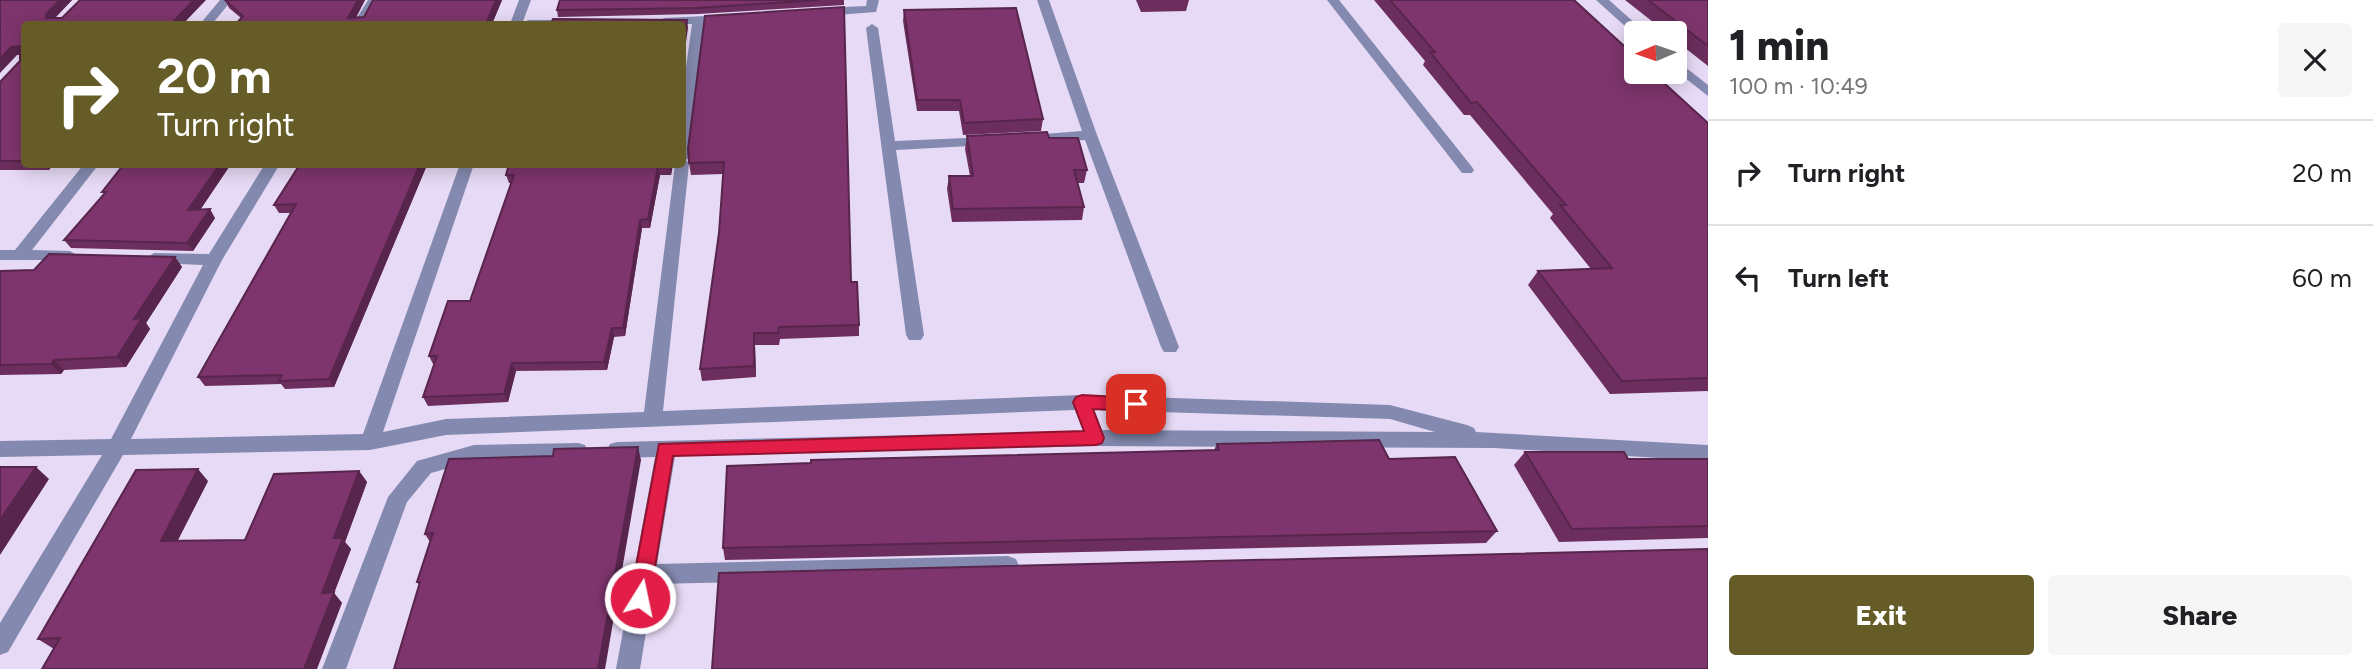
<!DOCTYPE html>
<html lang="en">
<head>
<meta charset="utf-8">
<style>
  body { margin:0; font-family:Figtree,sans-serif; background:#f6f6f6; color:#202124; height:100vh; display:flex; flex-direction:column; font-size:26px; white-space:nowrap }
  * { box-sizing:border-box; margin:0 }
  p { font-size:23px; color:#757577 }
  .icon { flex:none; width:38px; height:38px; fill:none; stroke:currentColor; stroke-width:2; stroke-linecap:round; stroke-linejoin:round }
  .map { position:relative; flex:1; overflow:hidden }
  .side { display:flex; flex-direction:column; background:#fff; width:665px }
  .side>* { flex:none }
  .top-card { position:absolute; left:21px; top:21px; width:665px; height:147px; border-radius:7px; box-shadow:0 4px 18px #0003; background:#665c28; color:#fff; overflow:hidden }
  .needle { width:46px; rotate:268deg }
  .tools { position:absolute; left:1624px; top:21px; display:grid; gap:14px }
  .tools a { display:grid; place-items:center; width:63px; height:63px; border-radius:7px; background:#fff; box-shadow:0 4px 18px #0003; font-size:35px }
  .pin { position:absolute; display:grid; place-items:center; width:60px; height:60px; color:#fff; margin:-30px; border-radius:14px; box-shadow:0 4px 10px #0006 }
  .me { position:absolute; width:77px; margin:-38px; rotate:10deg; stroke-linejoin:round; filter:drop-shadow(0 0 5px #0008) }
  .turn { display:flex; align-items:center; gap:24px; height:147px; padding:0 21px; font-size:32px }
  .turn .icon { width:91px; height:91px; stroke-width:2.5 }
  .turn b { display:block; font-size:49px; line-height:60px }
  .round { display:grid; place-items:center; flex:none; width:74px; height:74px; border-radius:7px; background:#f6f6f6 }
  .overview { display:flex; align-items:center; justify-content:space-between; height:119px; padding:0 21px }
  h1 { font-size:42px; font-weight:800; line-height:52px }
  .button { display:flex; gap:14px; margin-top:auto; padding:14px 21px }
  .button a { flex:1; height:80px; border-radius:7px; background:#665c28; color:#fff; font-size:28px; font-weight:800; line-height:80px; text-align:center }
  .button a+a { background:#f6f6f6; color:#202124 }
  ul { padding:0; list-style:none }
  li { display:flex; align-items:center; gap:21px; height:105px; padding:0 21px; border-top:2px solid #e0e0e0 }
  li div { flex:1 }
  li b { display:block; font-size:26px }
  li em { font-style:normal }
  main { display:flex; flex:1; min-height:0 }
  .map>svg:first-child { display:block }
  .lines { fill:none; stroke-linecap:round; stroke-linejoin:round }
  .minor { fill:#848aaf; fill-rule:evenodd }
  .wall { fill:#6c2e5e }
  .shaded-wall { fill:#58254c }
  .building { fill:#7e356d; stroke:#58254c; stroke-width:2 }
  .route { fill:#e11d48; stroke:#92132f; stroke-width:2 }
</style>
</head>
<body>
<main>
<div class="map">
<svg width="1708" height="669" viewBox="0 0 1708 669">
  <rect width="100%" height="100%" fill="#e7daf6"/>
  <g class="lines">
    <path class="minor" d="M 220,0 L 232,0 L 212,24 L 200,24 Z
      M 368,0 L 380,0 L 365,24 L 353,24 Z
      M 519,0 L 531,0 L 522,24 L 528,20 L 573,20 L 579,24 L 510,24 Z
      M 867,0 L 879,0 L 876,12 L 822,16 L 816,12 L 822,8 L 866,6 Z
      M 1037,0 L 1049,0 L 1097,135 L 1179,347 L 1176,352 L 1164,352 L 1161,347 L 1085,140 L 1031,143 L 1024,139 L 1031,135 L 1082,131 Z
      M 1327,0 L 1339,0 L 1472,167 L 1474,170 L 1472,173 L 1462,173 Z
      M 1596,0 L 1609,0 L 1646,33 L 1636,33 L 1636,36 Z
      M 727,15 L 733,19 L 731,22 L 704,24 L 689,157 L 686,160 L 689,164 L 663,411 L 1082,395 L 1390,405 L 1467,425 L 1474,428 L 1476,432 L 1708,445 L 1708,461 L 1494,448 L 1095,446 L 675,456 L 657,564 L 1008,556 L 1016,559 L 1019,566 L 1016,573 L 1008,576 L 654,584 L 640,669 L 616,669 L 655,457 L 617,458 L 610,456 L 607,450 L 610,444 L 617,442 L 1083,431 L 1075,410 L 446,435 L 370,450 L 123,455 L 8,652 L 0,655 L 0,623 L 102,455 L 0,457 L 0,441 L 111,439 L 203,265 L 154,263 L 146,258 L 154,253 L 209,254 L 265,164 L 280,164 L 222,260 L 131,439 L 363,434 L 460,164 L 474,164 L 383,432 L 446,419 L 644,412 L 675,164 L 682,164 L 682,96 L 692,24 L 660,24 L 658,22 L 664,18 ZM 1094,410 L 1390,419 L 1435,432 L 1102,430 Z
      M 872,24 L 878,28 L 895,141 L 989,137 L 996,141 L 989,145 L 896,150 L 924,335 L 921,340 L 909,340 L 906,335 L 866,28 Z
      M 1675,59 L 1708,85 L 1708,96 L 1675,70 Z
      M 84,164 L 99,164 L 32,250 L 70,251 L 78,256 L 76,260 L 0,260 L 0,250 L 15,250 Z
      M 578,443 L 585,445 L 588,451 L 585,457 L 578,459 L 474,461 L 431,473 L 407,502 L 346,669 L 322,669 L 388,497 L 417,461 L 474,445 Z"/>
  </g>
  <path class="wall" d="M 0,0 L 72,0 L 55,18 L 206,0 L 24,24 L 24,164 L 53,164 L 49,170 L 0,170 L 0,82 L 20,61 L 20,55 L 17,55 Z
    M 225,0 L 365,0 L 356,18 L 502,0 L 492,24 L 236,24 L 241,18 L 229,8 Z
    M 560,0 L 844,0 L 844,5 L 698,14 L 558,17 L 557,10 Z
    M 1136,0 L 1189,0 L 1186,11 L 1141,12 Z
    M 1374,0 L 1574,0 L 1708,123 L 1708,391 L 1610,394 L 1528,285 L 1538,271 L 1591,269 L 1550,218 L 1553,214 L 1470,115 L 1464,115 L 1423,65 L 1425,61 Z
    M 1625,0 L 1708,0 L 1708,66 L 1675,40 L 1675,33 L 1667,33 Z
    M 904,10 L 1043,119 L 1041,131 L 963,135 L 959,111 L 917,111 L 903,21 Z
    M 705,16 L 851,282 L 859,325 L 859,336 L 780,339 L 779,345 L 755,345 L 756,377 L 702,381 L 700,369 L 719,233 L 723,174 L 691,175 L 689,163 Z
    M 967,136 L 1049,138 L 1087,170 L 1084,183 L 1077,183 L 1084,207 L 1082,220 L 952,222 L 947,189 L 949,176 L 970,176 L 965,149 Z
    M 231,164 L 200,210 L 215,218 L 193,251 L 71,248 L 64,240 L 104,194 L 102,192 Z
    M 300,164 L 450,164 L 427,165 L 334,387 L 285,389 L 281,384 L 205,386 L 198,377 L 291,213 L 279,213 L 274,205 Z
    M 673,164 L 671,175 L 660,175 L 650,228 L 642,228 L 625,336 L 614,337 L 607,370 L 516,371 L 508,402 L 428,406 L 423,397 L 434,364 L 433,364 L 429,356 L 470,301 L 511,183 L 509,183 L 506,175 Z
    M 175,257 L 182,267 L 146,323 L 150,329 L 126,367 L 64,370 L 61,374 L 0,375 L 0,271 L 34,270 Z
    M 1217,444 L 1389,459 L 1497,531 L 1486,543 L 725,560 L 723,548 L 1214,450 Z
    M 1525,452 L 1628,459 L 1708,459 L 1708,538 L 1559,542 L 1514,465 Z
    M 641,460 L 419,585 L 417,582 L 430,542 L 425,534 Z
    M 359,471 L 367,482 L 345,542 L 351,549 L 334,593 L 342,603 L 54,649 L 38,639 L 208,481 L 177,541 L 245,540 Z"/>
  <path class="shaded-wall" d="M 60,0 L 72,0 L 51,22 L 46,18 L 46,14 Z
    M 194,0 L 206,0 L 183,24 L 171,24 Z
    M 358,0 L 365,0 L 352,24 L 348,18 Z
    M 496,0 L 502,0 L 492,24 L 486,24 Z
    M 687,20 L 688,28 L 682,71 L 682,54 Z
    M 20,46 L 24,54 L 17,55 L 0,73 L 0,59 L 11,47 Z
    M 45,164 L 53,164 L 49,170 Z
    M 220,164 L 231,164 L 194,219 L 188,210 Z
    M 420,164 L 427,165 L 334,387 L 329,379 Z
    M 670,164 L 673,164 L 671,175 L 670,166 Z
    M 658,167 L 660,175 L 650,228 L 648,219 Z
    M 210,209 L 215,218 L 193,251 L 187,243 Z
    M 640,220 L 642,228 L 625,336 L 623,328 Z
    M 175,257 L 182,267 L 146,323 L 150,329 L 126,367 L 117,357 L 134,319 Z
    M 612,328 L 614,337 L 607,370 L 604,362 Z
    M 754,333 L 755,345 L 756,377 L 754,366 Z
    M 54,360 L 64,370 L 61,374 L 51,364 Z
    M 512,363 L 516,371 L 508,402 L 504,394 Z
    M 638,447 L 641,460 L 605,669 L 598,669 Z
    M 36,467 L 49,479 L 0,555 L 0,520 Z
    M 198,469 L 208,481 L 172,552 L 161,541 Z
    M 359,471 L 367,482 L 345,542 L 351,549 L 334,593 L 342,603 L 317,669 L 304,669 L 334,538 Z"/>
  <path class="building" d="M 0,0 L 60,0 L 46,14 L 46,18 L 62,18 L 80,0 L 194,0 L 171,24 L 24,24 L 24,161 L 0,161 L 0,82 L 20,61 L 20,46 L 11,47 L 0,59 Z
    M 225,0 L 358,0 L 348,18 L 364,17 L 373,0 L 496,0 L 486,24 L 236,24 L 243,16 Z
    M 560,0 L 819,0 L 697,8 L 557,10 Z
    M 1390,0 L 1574,0 L 1636,57 L 1636,72 L 1652,72 L 1708,123 L 1708,378 L 1622,381 L 1538,271 L 1612,268 L 1560,205 L 1566,205 L 1477,102 L 1471,103 L 1430,52 L 1435,52 Z
    M 1648,0 L 1708,0 L 1708,46 Z
    M 844,7 L 851,282 L 857,282 L 859,325 L 779,327 L 778,333 L 754,333 L 754,366 L 700,369 L 719,233 L 724,162 L 689,163 L 688,149 L 705,16 Z
    M 1016,8 L 1043,119 L 964,123 L 960,100 L 917,100 L 904,10 Z
    M 553,19 L 687,20 L 682,54 L 682,24 L 551,24 Z
    M 1047,132 L 1049,138 L 1078,138 L 1087,170 L 1074,170 L 1084,207 L 953,209 L 949,176 L 973,176 L 967,136 Z
    M 124,164 L 220,164 L 188,210 L 210,209 L 187,243 L 64,240 L 106,192 L 102,192 Z
    M 300,164 L 420,164 L 329,379 L 279,381 L 282,375 L 198,377 L 296,204 L 274,205 Z
    M 509,164 L 670,164 L 670,166 L 658,167 L 648,219 L 640,220 L 623,328 L 612,328 L 604,362 L 512,363 L 504,394 L 423,397 L 437,356 L 429,356 L 448,301 L 470,301 L 514,175 L 506,175 Z
    M 49,254 L 175,257 L 134,319 L 142,318 L 117,357 L 54,360 L 51,364 L 0,365 L 0,271 L 34,270 Z
    M 1379,440 L 1389,459 L 1455,457 L 1497,531 L 723,548 L 727,466 L 811,463 L 811,460 L 1219,450 L 1217,444 Z
    M 638,447 L 598,669 L 394,669 L 420,582 L 417,582 L 433,533 L 425,534 L 449,459 L 553,456 L 554,449 Z
    M 1525,452 L 1624,452 L 1628,459 L 1708,459 L 1708,526 L 1572,529 Z
    M 0,467 L 36,467 L 0,520 Z
    M 198,469 L 161,541 L 245,540 L 274,474 L 359,471 L 334,538 L 343,538 L 322,593 L 334,592 L 304,669 L 42,669 L 60,638 L 38,639 L 136,470 Z
    M 1708,549 L 1708,669 L 712,669 L 719,573 Z"/>
  <path class="route" d="M 1082,395 L 1136,398 L 1142,400 L 1145,404 L 1142,409 L 1136,411 L 1093,409 L 1104,438 L 1102,443 L 1096,445 L 673,456 L 650,598 L 647,605 L 640,607 L 633,605 L 630,598 L 659,444 L 1084,431 L 1073,402 L 1076,397 Z"/>
</svg>
<div class="tools">
<a><svg class="needle" viewBox="-14 -14 28 28"><path d="M0-13l5 13h-10z" fill="#e53935"/><path d="M0 13l5-13h-10z" fill="#757577"/></svg></a>
</div>
<div class="pin" style="left:1136px;top:404px;background:#d93025"><svg class="icon" aria-label="arrive" viewBox="0 0 24 24"><path d="M6 21V4h12l-3 4 3 4H6"/></svg></div>
<svg class="me" style="left:640px;top:598px" viewBox="-20 -20 40 40"><circle r="17" fill="#e11d48" stroke="#fff" stroke-width="3"/><path d="M0-11L8 9 0 5-8 9z" fill="#fff"/></svg>
<div class="top-card">
<div class="turn"><svg class="icon" aria-label="right" viewBox="0 0 24 24"><path d="M7 20v-9h11M14 6l5 5-5 5"/></svg><div><b>20 m</b>Turn right</div></div>
</div>
</div>
<section class="side">
<div class="overview"><div><h1>1 min</h1><p>100 m · 10:49</p></div><a class="round"><svg class="icon" aria-label="close" viewBox="0 0 24 24"><path d="M6 6l12 12M18 6L6 18"/></svg></a></div>
<ul>
<li><svg class="icon" aria-label="right" viewBox="0 0 24 24"><path d="M7 20v-9h11M14 6l5 5-5 5"/></svg><div><b>Turn right</b></div><em>20 m</em></li>
<li><svg class="icon" aria-label="left" viewBox="0 0 24 24"><path d="M17 20v-9H6M10 6l-5 5 5 5"/></svg><div><b>Turn left</b></div><em>60 m</em></li>
</ul>
<div class="button"><a>Exit</a><a>Share</a></div>
</section>
</main>
</body>
</html>
